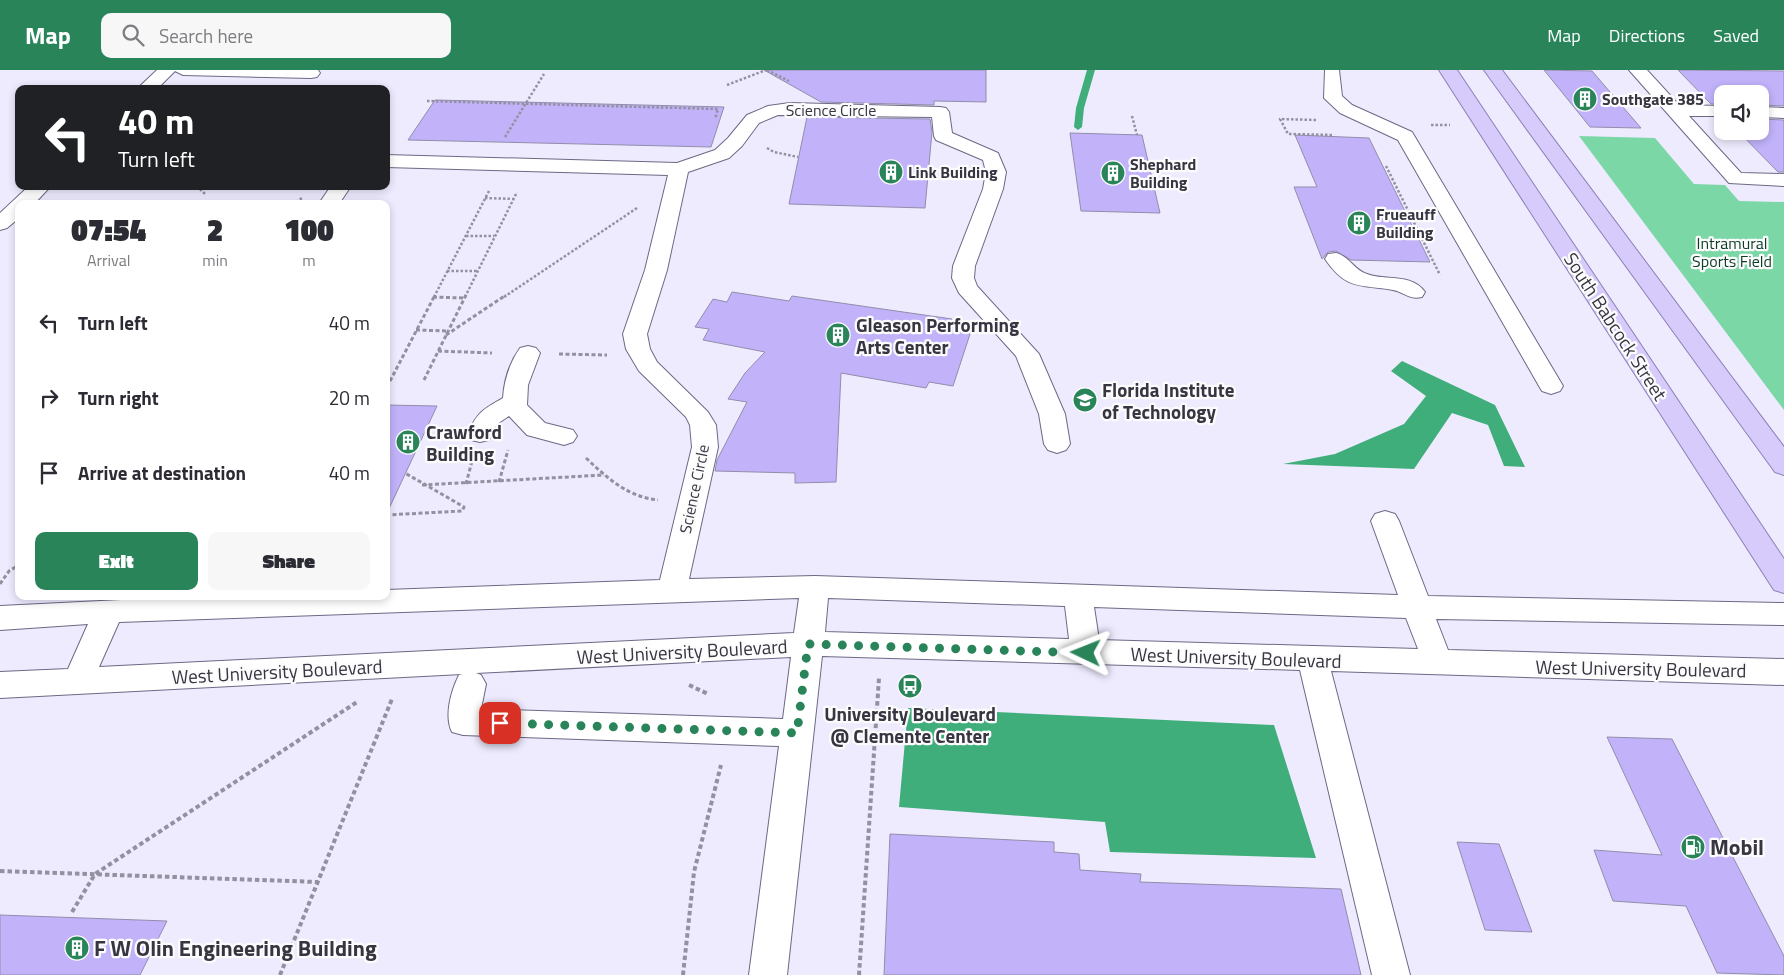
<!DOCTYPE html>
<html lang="en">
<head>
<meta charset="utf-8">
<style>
  body { margin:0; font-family:"Titillium Web",sans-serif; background:#f7f7f7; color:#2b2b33; height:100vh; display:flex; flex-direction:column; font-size:19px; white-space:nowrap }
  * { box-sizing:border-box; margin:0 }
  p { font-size:16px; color:#7c7c81 }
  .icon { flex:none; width:28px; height:28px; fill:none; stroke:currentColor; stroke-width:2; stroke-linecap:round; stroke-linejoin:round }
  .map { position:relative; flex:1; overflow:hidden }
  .details { position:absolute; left:15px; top:130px; width:375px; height:400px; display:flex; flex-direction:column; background:#fff; border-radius:10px; box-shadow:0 2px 8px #0003 }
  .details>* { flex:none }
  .banner { position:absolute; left:15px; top:15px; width:375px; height:105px; border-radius:10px; box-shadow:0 2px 8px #0003; background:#202124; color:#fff; overflow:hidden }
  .controls { position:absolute; left:1714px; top:15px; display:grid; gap:10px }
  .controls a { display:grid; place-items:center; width:55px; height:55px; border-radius:10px; background:#fff; box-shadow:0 2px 8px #0003; font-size:25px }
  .pin { position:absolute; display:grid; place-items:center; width:42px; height:42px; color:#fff; margin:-21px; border-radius:10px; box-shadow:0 2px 8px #0006 }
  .me { position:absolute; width:55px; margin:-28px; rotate:272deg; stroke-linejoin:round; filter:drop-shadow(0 0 4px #0008) }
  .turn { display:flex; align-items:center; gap:18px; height:105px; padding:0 20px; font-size:22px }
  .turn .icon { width:65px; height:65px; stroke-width:2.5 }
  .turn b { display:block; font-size:35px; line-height:42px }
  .eta { display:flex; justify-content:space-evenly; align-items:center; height:85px; text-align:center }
  .eta b { font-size:30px; font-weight:800; line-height:35px }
  .cta { display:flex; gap:10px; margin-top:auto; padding:10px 20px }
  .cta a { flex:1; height:58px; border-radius:10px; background:#29845a; color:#fff; font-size:20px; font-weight:800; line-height:58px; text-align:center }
  .cta a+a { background:#f7f7f7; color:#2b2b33 }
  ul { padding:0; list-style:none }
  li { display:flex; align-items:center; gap:15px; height:75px; padding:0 20px }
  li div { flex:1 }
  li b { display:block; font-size:19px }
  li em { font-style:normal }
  header { display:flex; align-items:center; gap:30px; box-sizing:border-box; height:70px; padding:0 25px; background:#29845a; color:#fff }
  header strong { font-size:24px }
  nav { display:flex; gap:28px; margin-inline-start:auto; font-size:18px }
  .search { width:350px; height:45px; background:#f7f7f7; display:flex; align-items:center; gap:12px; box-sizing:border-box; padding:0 18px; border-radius:10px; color:#7c7c81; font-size:19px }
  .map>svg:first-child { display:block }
  .green { fill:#7cd7a7 }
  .water { fill:#3fae7a }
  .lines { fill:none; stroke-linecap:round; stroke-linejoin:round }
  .stream { fill:#3fae7a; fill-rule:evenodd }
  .building { fill:#c1b2fa; stroke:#928daa }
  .minor-casing { stroke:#6d6884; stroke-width:2 }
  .major-casing { stroke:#8c80b7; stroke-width:2 }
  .path-far2 { stroke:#9390a0; stroke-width:2.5; stroke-dasharray:2.5 2; stroke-linecap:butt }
  .path-far1 { stroke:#9390a0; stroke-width:3; stroke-dasharray:4 2.5; stroke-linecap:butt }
  .path { stroke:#9390a0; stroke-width:4; stroke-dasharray:4.5 3; stroke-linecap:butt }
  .minor { fill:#fff; fill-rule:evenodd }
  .major { fill:#d6cbfa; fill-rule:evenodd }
  .route { stroke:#29845a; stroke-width:9; stroke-dasharray:0 16.2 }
  .labels { text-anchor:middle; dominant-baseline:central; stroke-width:4.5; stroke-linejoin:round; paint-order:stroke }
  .far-poi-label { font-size:16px; font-weight:bold; fill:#373541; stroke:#fcfcfc; text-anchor:start }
  .far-street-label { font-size:16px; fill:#373541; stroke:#fcfcfc }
  .far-park-label { font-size:16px; fill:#0d3c27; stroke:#fcfcfc }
  .poi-label { font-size:19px; font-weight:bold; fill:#373541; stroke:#fcfcfc; text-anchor:start }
  .street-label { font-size:19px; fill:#373541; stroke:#fcfcfc }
  .near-poi-label { font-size:22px; font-weight:bold; fill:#373541; stroke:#fcfcfc; text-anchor:start }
</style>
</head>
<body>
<header>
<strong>Map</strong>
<div class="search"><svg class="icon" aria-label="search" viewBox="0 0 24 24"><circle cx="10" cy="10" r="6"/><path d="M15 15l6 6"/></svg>Search here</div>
<nav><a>Map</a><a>Directions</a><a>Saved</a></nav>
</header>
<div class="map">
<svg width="1784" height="905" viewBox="0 0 1784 905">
  <rect width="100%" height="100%" fill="#efebff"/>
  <path class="green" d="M 1579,66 L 1655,68 L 1694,114 L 1725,115 L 1739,131 L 1784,132 L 1784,340 Z"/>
  <path class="water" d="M 1402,291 L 1495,335 L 1525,397 L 1504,396 L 1488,355 L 1452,343 L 1414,399 L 1283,394 L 1335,384 L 1404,354 L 1426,326 L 1391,301 Z
    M 908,638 L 1274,655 L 1316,788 L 1110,782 L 1105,752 L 899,737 Z"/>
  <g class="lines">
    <path class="stream" d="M 1087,0 L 1095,0 L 1084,38 L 1082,57 L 1078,60 L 1074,57 L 1076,38 Z"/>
  </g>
  <path class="building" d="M 764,0 L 986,0 L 986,32 L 934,31 L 934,35 L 821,32 Z
    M 1544,0 L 1592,1 L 1641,58 L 1590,57 Z
    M 1678,0 L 1784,1 L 1784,36 L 1760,35 L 1760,24 L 1722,24 L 1722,34 L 1711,34 Z
    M 435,30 L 478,31 L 724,37 L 711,77 L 408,70 Z
    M 807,47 L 930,49 L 932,62 L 925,138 L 789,134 Z
    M 1760,49 L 1784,50 L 1784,102 L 1778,102 L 1738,61 L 1760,61 Z
    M 1070,63 L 1142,65 L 1160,143 L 1081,141 Z
    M 1295,65 L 1369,68 L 1430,192 L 1351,190 L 1336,181 L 1328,182 L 1322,189 L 1294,117 L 1317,117 Z
    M 732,222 L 789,231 L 792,226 L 952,249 L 951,255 L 972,258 L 953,316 L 929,312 L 926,318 L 841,303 L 836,412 L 795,413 L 795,403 L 715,401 L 717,390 L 747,332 L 728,329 L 745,303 L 765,282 L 703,270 L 709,259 L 695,257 L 713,229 L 727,232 Z
    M 386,335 L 437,336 L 386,445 Z
    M 1607,667 L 1672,669 L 1784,886 L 1784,905 L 1717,903 L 1686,836 L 1613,831 L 1594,780 L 1662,785 Z
    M 890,764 L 1054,772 L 1054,782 L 1079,784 L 1080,800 L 1141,804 L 1140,812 L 1341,819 L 1361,905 L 884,905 Z
    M 1457,772 L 1499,774 L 1532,862 L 1485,860 Z
    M 0,845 L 167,851 L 140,905 L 0,905 Z"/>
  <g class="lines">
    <defs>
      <path id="minor" d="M 157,0 L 318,0 L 320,3 L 317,7 L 311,8 L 183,5 L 175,1 L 157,19 L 137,19 Z
        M 1325,0 L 1339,0 L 1342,26 L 1352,35 L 1412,62 L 1563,316 L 1560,321 L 1551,324 L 1542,321 L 1539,316 L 1398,70 L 1340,43 L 1324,28 Z
        M 1629,0 L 1647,0 L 1679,35 L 1722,36 L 1722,46 L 1689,46 L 1741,103 L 1784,104 L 1784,116 L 1729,113 Z
        M 790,33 L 940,37 L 946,38 L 949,42 L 952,63 L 998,83 L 1006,102 L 1003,119 L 975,196 L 974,208 L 977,216 L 1039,284 L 1065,344 L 1070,374 L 1066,380 L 1057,383 L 1048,380 L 1044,374 L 1039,344 L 1016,286 L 959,223 L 952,208 L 953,196 L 983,119 L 986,102 L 983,90 L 936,70 L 934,66 L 932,47 L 778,45 L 759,53 L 742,76 L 729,88 L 688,102 L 667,200 L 647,264 L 650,279 L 657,292 L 708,342 L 716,355 L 718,377 L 689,509 L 815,506 L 1398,525 L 1371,451 L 1375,444 L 1385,441 L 1395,444 L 1399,451 L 1428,526 L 1784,533 L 1784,555 L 1436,549 L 1448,580 L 1784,589 L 1784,615 L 1331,601 L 1410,905 L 1372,905 L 1300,600 L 822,586 L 787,905 L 749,905 L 779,676 L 463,665 L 452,662 C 444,646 451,621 459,605 L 462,604 L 0,628 L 0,602 L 68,599 L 88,554 L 0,560 L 0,536 L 202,526 L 386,526 L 386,520 L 660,510 L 692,377 L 690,355 L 686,347 L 639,301 L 626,279 L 623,264 L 645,200 L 668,105 L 386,97 L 386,85 L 677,93 L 715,80 L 728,68 L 747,45 L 768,36 ZM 799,528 L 794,563 L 99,597 L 119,552 ZM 828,528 L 1065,536 L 1069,569 L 825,562 ZM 1094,537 L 1406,548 L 1418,579 L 1099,570 ZM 791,587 L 783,649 L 481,639 L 486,614 L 481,605 L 476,603 Z
        M 1760,37 L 1784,38 L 1784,48 L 1760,47 Z
        M 29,116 L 51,116 L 34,134 L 19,134 L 19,148 L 7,158 L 0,160 L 0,143 Z
        M 331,116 L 351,116 L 339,134 L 321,134 L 320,132 Z
        M 1336,183 C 1349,186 1354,200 1367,204 C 1386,211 1412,203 1425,222 L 1422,227 C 1409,230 1404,222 1393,220 C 1360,214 1347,221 1325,189 L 1328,184 Z
        M 528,276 L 536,278 L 540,283 L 528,315 L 527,335 L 545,353 L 573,360 L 577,366 L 573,372 L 564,375 L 527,365 L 509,346 L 497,354 L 489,370 L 480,372 L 471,370 L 467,364 C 478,342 482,340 503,328 C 504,311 510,292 520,278 Z"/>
      <path id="major" d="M 1439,0 L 1457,0 L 1784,489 L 1784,523 L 1774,520 Z
        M 1484,0 L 1502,0 L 1784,377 L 1784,405 L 1775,402 Z"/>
    </defs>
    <use href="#minor" class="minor-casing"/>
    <use href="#major" class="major-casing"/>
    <path class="path-far2" d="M 767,0 L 789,11
      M 727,15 L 766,0
      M 427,31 L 718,39 L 715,49
      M 1132,46 L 1137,65
      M 1316,50 L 1280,49 L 1288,64 L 1334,65
      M 1431,55 L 1450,55
      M 505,67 L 544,4
      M 767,78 L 774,82 L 798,87
      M 1386,96 L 1440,205
      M 200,119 L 206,125
      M 485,128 L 514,129
      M 296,132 L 302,128
      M 466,166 L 494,166
      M 447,201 L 478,201
      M 434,227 L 489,121
      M 465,227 L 517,122
      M 504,227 L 637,138"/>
    <path class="path-far1" d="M 433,227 L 463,228
      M 416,260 L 448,261
      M 446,265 L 506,225
      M 438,281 L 492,283
      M 559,284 L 607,285
      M 424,310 L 466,225
      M 390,311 L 435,225
      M 586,388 C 607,408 628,427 658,430
      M 499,412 L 508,380
      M 466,414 L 472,391
      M 422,415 L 604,405
      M 386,445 L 462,441 L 464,437 L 405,403
      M 0,514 L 9,501 L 19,495"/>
    <path class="path" d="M 689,615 L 708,624
      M 0,801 L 318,812
      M 72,842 L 95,804 L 357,632
      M 280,905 L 392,629
      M 683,905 L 694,802 L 721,695
      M 859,905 L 879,608"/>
    <use href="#minor" class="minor"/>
    <use href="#major" class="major"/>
  </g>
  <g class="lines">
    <path class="route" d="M 500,653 L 797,663 L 808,574 L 1086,583"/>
  </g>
  <defs>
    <symbol id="building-disc" viewBox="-11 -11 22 22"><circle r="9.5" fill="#29845a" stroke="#fcfcfc"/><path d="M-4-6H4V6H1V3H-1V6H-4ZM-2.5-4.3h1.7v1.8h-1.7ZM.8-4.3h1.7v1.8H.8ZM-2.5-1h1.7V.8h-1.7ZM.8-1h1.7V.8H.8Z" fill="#fff"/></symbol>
    <symbol id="university-disc" viewBox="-11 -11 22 22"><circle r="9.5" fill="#29845a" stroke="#fcfcfc"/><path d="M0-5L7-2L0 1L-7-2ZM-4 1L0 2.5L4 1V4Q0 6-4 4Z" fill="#fff"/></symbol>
    <symbol id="bus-disc" viewBox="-11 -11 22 22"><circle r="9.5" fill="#29845a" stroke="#fcfcfc"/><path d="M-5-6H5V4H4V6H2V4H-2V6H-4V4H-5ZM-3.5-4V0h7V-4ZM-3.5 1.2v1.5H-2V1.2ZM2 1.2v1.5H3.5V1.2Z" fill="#fff"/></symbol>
    <symbol id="fuel-disc" viewBox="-11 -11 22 22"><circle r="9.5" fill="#29845a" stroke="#fcfcfc"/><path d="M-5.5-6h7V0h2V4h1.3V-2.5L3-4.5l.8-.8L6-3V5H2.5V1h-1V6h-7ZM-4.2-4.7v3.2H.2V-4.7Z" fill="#fff"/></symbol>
  </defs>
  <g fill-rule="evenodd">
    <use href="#building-disc" x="1571" y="15" width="28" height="28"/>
    <use href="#building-disc" x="877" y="88" width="28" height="28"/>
    <use href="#building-disc" x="1099" y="89" width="28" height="28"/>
    <use href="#building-disc" x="1345" y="139" width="28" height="28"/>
    <use href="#building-disc" x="824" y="251" width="28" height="28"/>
    <use href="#university-disc" x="1071" y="316" width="28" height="28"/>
    <use href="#building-disc" x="394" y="358" width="28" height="28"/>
    <use href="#bus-disc" x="896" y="602" width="28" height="28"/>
    <use href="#fuel-disc" x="1679" y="763" width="28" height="28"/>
    <use href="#building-disc" x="63" y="864" width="28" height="28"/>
  </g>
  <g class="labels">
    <g class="far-poi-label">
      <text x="1602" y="29">Southgate 385</text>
      <text x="1130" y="94">Shephard<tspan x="1130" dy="18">Building</tspan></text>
      <text x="908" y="102">Link Building</text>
      <text x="1376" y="144">Frueauff<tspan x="1376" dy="18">Building</tspan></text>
    </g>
    <g class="far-street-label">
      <text x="831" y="40">Science Circle</text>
      <text transform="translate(694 419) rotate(-78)">Science Circle</text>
    </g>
    <g class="far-park-label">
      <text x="1732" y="173">Intramural<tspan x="1732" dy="18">Sports Field</tspan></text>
    </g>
    <g class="poi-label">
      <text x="856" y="254">Gleason Performing<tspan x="856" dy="22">Arts Center</tspan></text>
      <text x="1102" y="319">Florida Institute<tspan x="1102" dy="22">of Technology</tspan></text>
      <text x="426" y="361">Crawford<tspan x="426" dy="22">Building</tspan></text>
      <text x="910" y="643" text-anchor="middle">University Boulevard<tspan x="910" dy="22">@ Clemente Center</tspan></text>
    </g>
    <g class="street-label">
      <text transform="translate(1616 256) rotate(57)">South Babcock Street</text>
      <text transform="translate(682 581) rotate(-3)">West University Boulevard</text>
      <text transform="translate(1236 587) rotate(2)">West University Boulevard</text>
      <text transform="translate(1641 598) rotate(1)">West University Boulevard</text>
      <text transform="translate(277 601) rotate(-3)">West University Boulevard</text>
    </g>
    <g class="near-poi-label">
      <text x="1710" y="777">Mobil</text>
      <text x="94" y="878">F W Olin Engineering Building</text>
    </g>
  </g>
</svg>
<div class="controls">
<a><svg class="icon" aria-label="sound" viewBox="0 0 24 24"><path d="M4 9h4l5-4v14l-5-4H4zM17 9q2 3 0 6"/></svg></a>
</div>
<div class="pin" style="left:500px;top:653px;background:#d93025"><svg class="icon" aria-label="arrive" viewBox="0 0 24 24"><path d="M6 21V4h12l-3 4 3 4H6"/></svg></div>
<svg class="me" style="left:1086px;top:583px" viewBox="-20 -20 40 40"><path d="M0-17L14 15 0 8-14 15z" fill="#29845a" stroke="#fff" stroke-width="4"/></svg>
<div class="banner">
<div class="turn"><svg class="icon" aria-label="left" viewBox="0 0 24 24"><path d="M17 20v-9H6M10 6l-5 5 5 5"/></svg><div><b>40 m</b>Turn left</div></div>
</div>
<section class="details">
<div class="eta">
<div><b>07:54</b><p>Arrival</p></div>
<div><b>2</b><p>min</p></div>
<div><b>100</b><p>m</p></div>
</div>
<ul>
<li><svg class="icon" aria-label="left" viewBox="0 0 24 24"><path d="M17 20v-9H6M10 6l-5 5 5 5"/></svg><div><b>Turn left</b></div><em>40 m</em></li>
<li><svg class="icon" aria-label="right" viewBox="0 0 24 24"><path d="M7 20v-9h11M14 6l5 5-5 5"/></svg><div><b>Turn right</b></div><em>20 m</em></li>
<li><svg class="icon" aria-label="arrive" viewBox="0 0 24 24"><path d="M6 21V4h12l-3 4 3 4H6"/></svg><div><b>Arrive at destination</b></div><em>40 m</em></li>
</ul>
<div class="cta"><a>Exit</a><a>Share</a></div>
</section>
</div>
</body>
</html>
